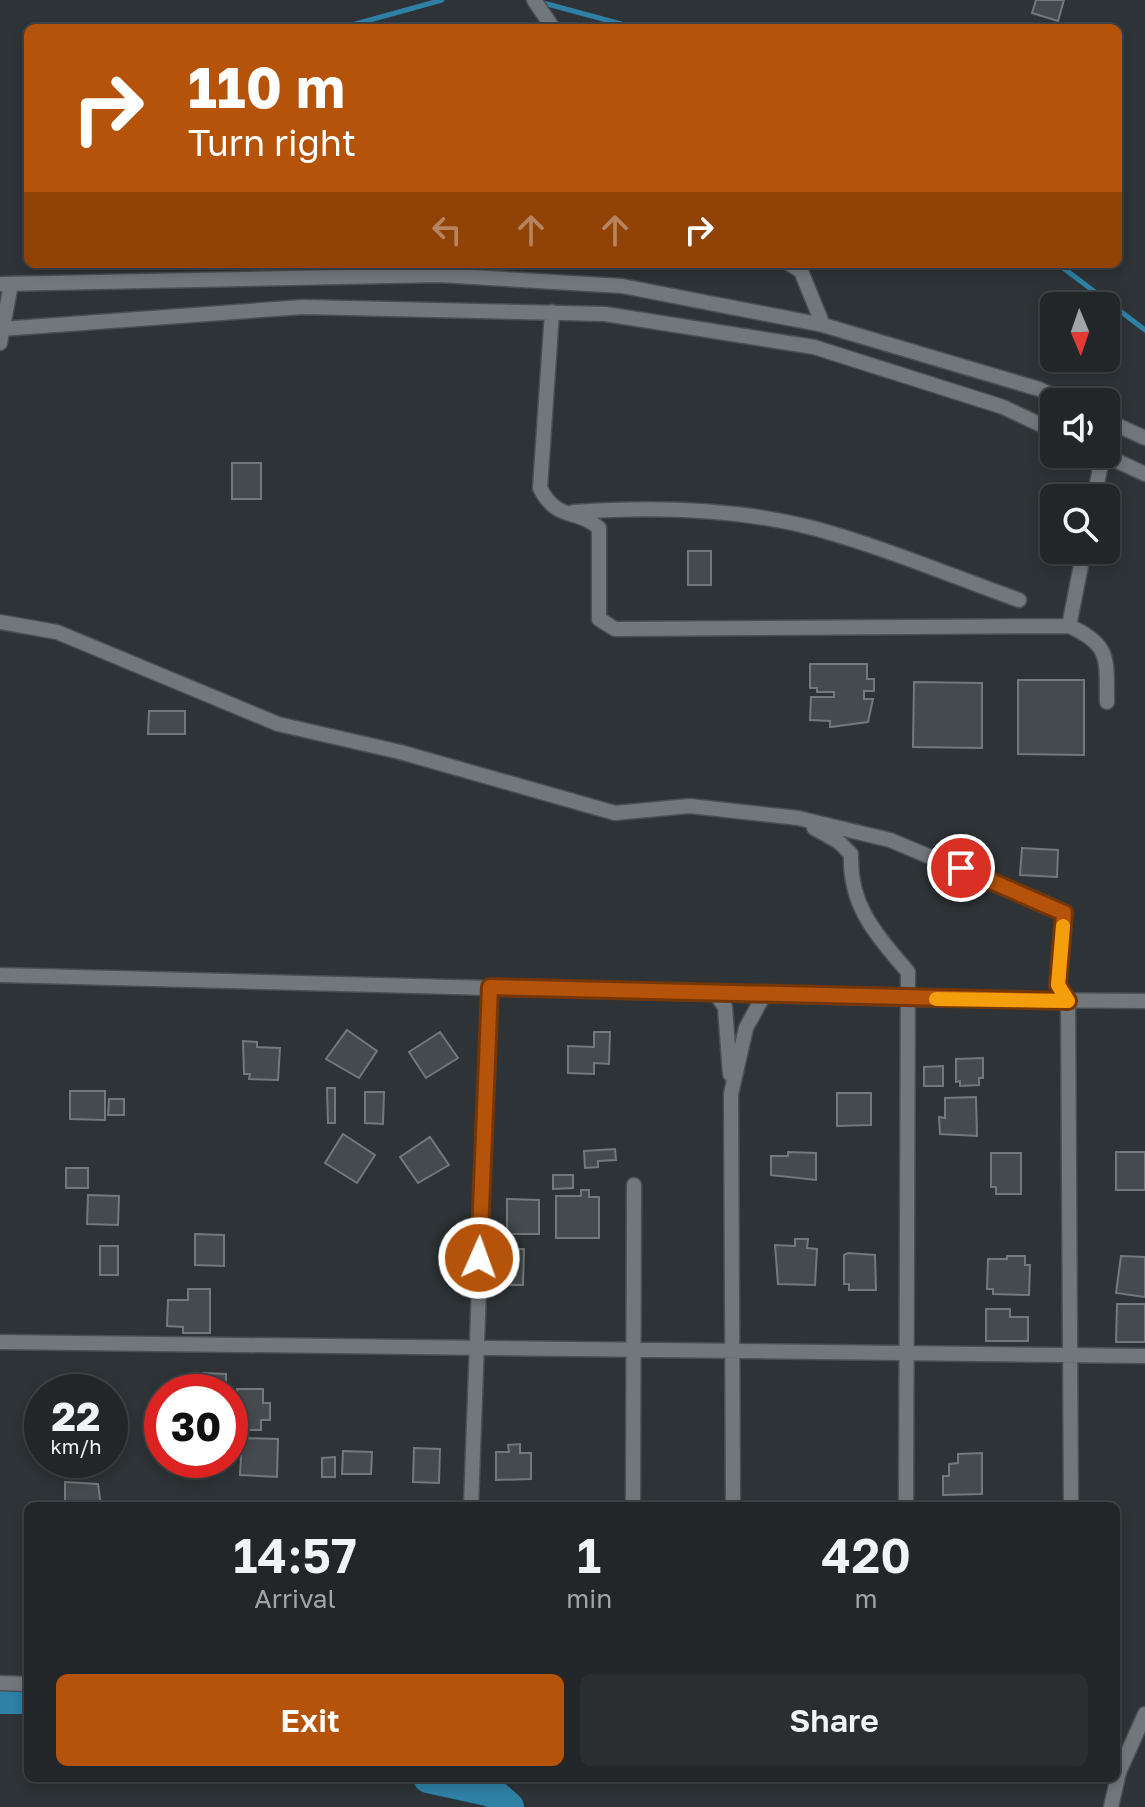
<!DOCTYPE html>
<html lang="en">
<head>
<meta charset="utf-8">
<style>
  body { margin:0; font-family:"Golos Text",sans-serif; background:#2a2e30; color:#f1f3f6; height:100vh; display:flex; flex-direction:column; font-size:30px; white-space:nowrap }
  * { box-sizing:border-box; margin:0 }
  p { font-size:26px; color:#a2a5a8 }
  .icon { flex:none; width:44px; height:44px; fill:none; stroke:currentColor; stroke-width:2; stroke-linecap:round; stroke-linejoin:round }
  .map { position:relative; flex:1; overflow:hidden }
  .panel { position:absolute; left:24px; top:1502px; width:1096px; height:280px; display:flex; flex-direction:column; background:#222628; border-radius:12px; box-shadow:0 4px 12px #0003,0 0 0 2px #3f4345 }
  .panel>* { flex:none }
  .guide { position:absolute; left:24px; top:24px; width:1098px; height:244px; border-radius:12px; box-shadow:0 4px 12px #0003,0 0 0 2px #3f4345; background:#b45309; color:#fff; overflow:hidden }
  .needle { width:52px; rotate:178deg }
  .controls { position:absolute; left:1040px; top:292px; display:grid; gap:16px }
  .controls a { display:grid; place-items:center; width:80px; height:80px; border-radius:12px; background:#222628; box-shadow:0 4px 12px #0003,0 0 0 2px #3f4345; font-size:40px }
  .speed { position:absolute; left:24px; top:1374px; display:flex; gap:16px; font-size:40px; font-weight:700; text-align:center }
  .speed>* { display:grid; place-content:center; width:104px; height:104px; border-radius:50%; background:#222628; box-shadow:0 4px 12px #0003,0 0 0 2px #3f4345; line-height:1 }
  .speed small { font-size:20px; font-weight:400 }
  .speed .limit { border:12px solid #d22; background:#fff; color:#111 }
  .pin { position:absolute; display:grid; place-items:center; width:68px; height:68px; color:#fff; margin:-34px; border:4px solid #fff; border-radius:50%; box-shadow:0 2px 8px #0007 }
  .me { position:absolute; width:88px; margin:-44px; rotate:2deg; stroke-linejoin:round; filter:drop-shadow(0 0 6px #0008) }
  .turn { display:flex; align-items:center; gap:28px; height:168px; padding:0 32px; font-size:36px }
  .turn .icon { width:104px; height:104px; stroke-width:2.5 }
  .turn b { display:block; font-size:56px; line-height:68px }
  .lanes { display:flex; align-items:center; height:76px; padding:0 32px; background:#0003; justify-content:center; gap:40px; direction:ltr }
  .lanes .off { opacity:.35 }
  .eta { display:flex; justify-content:space-evenly; align-items:center; height:136px; text-align:center }
  .eta b { font-size:48px; font-weight:600; line-height:56px }
  .primary-button { display:flex; gap:16px; margin-top:auto; padding:16px 32px }
  .primary-button a { flex:1; height:92px; border-radius:12px; background:#b45309; color:#fff; font-size:32px; font-weight:600; line-height:92px; text-align:center }
  .primary-button a+a { background:#2a2e30; color:#f1f3f6 }
  .map>svg:first-child { display:block }
  .lines { fill:none; stroke-linecap:round; stroke-linejoin:round }
  .stream { stroke:#2e80a5; stroke-width:5 }
  .river { stroke:#2e80a5; stroke-width:30 }
  .building { fill:#444a4d; stroke:#72797c; stroke-width:2 }
  .street-casing { stroke:#4a4f52; stroke-width:17 }
  .street { stroke:#71777b; stroke-width:14 }
  .route-casing { stroke:#753606; stroke-width:20 }
  .route { stroke:#b45309; stroke-width:14 }
  .slow { stroke:#f59e0b; stroke-width:14 }
</style>
</head>
<body>
<div class="map">
<svg width="1145" height="1807" viewBox="0 0 1145 1807">
  <rect width="100%" height="100%" fill="#2d3336"/>
  <g class="lines">
    <path class="stream" d="M 540,2 L 636,28
      M 341,28 L 442,0
      M 1058,264 L 1145,330"/>
    <path class="river" d="M 0,1699 L 28,1699
      M 428,1778 L 492,1792 L 509,1807"/>
  </g>
  <path class="building" d="M 1036,0 L 1064,0 L 1058,21 L 1032,13 Z
    M 232,463 L 261,463 L 261,499 L 232,499 Z
    M 688,551 L 711,551 L 711,585 L 688,585 Z
    M 810,664 L 867,664 L 867,679 L 874,679 L 874,691 L 864,691 L 864,699 L 873,699 L 868,722 L 830,727 L 830,721 L 810,720 L 811,697 L 834,697 L 834,692 L 817,692 L 817,688 L 810,688 Z
    M 1018,680 L 1084,680 L 1084,755 L 1018,754 Z
    M 914,682 L 982,683 L 982,748 L 913,747 Z
    M 149,711 L 185,711 L 185,734 L 148,734 Z
    M 1022,848 L 1058,850 L 1057,877 L 1020,875 Z
    M 347,1030 L 377,1051 L 359,1078 L 326,1059 Z
    M 440,1032 L 458,1058 L 426,1078 L 409,1052 Z
    M 594,1032 L 610,1032 L 609,1064 L 594,1063 L 594,1074 L 568,1073 L 568,1046 L 594,1047 Z
    M 243,1041 L 257,1042 L 257,1047 L 280,1048 L 278,1080 L 249,1079 L 250,1074 L 244,1074 Z
    M 983,1058 L 983,1078 L 979,1078 L 979,1085 L 960,1086 L 960,1081 L 956,1082 L 956,1059 Z
    M 943,1066 L 943,1086 L 924,1086 L 924,1067 Z
    M 327,1088 L 335,1088 L 335,1123 L 328,1123 Z
    M 70,1091 L 105,1091 L 105,1120 L 70,1119 Z
    M 365,1092 L 384,1092 L 383,1124 L 365,1123 Z
    M 837,1093 L 871,1093 L 871,1125 L 837,1126 Z
    M 976,1097 L 977,1136 L 940,1134 L 939,1117 L 945,1118 L 945,1098 Z
    M 109,1099 L 124,1099 L 124,1115 L 108,1115 Z
    M 343,1134 L 375,1155 L 357,1183 L 325,1163 Z
    M 430,1137 L 449,1165 L 418,1183 L 400,1157 Z
    M 615,1149 L 616,1160 L 598,1161 L 598,1167 L 585,1168 L 584,1151 Z
    M 788,1152 L 816,1153 L 816,1180 L 771,1175 L 771,1156 L 788,1156 Z
    M 1116,1152 L 1145,1152 L 1145,1190 L 1116,1190 Z
    M 991,1153 L 1021,1153 L 1021,1194 L 996,1194 L 996,1187 L 991,1187 Z
    M 66,1168 L 88,1168 L 88,1188 L 66,1188 Z
    M 553,1175 L 573,1175 L 573,1188 L 553,1189 Z
    M 581,1190 L 589,1190 L 589,1197 L 599,1197 L 599,1238 L 556,1238 L 556,1196 L 581,1196 Z
    M 88,1195 L 119,1196 L 118,1225 L 87,1224 Z
    M 507,1199 L 539,1200 L 539,1234 L 507,1234 Z
    M 195,1234 L 224,1235 L 224,1266 L 195,1265 Z
    M 795,1239 L 808,1239 L 807,1248 L 817,1249 L 815,1285 L 778,1284 L 775,1245 L 795,1246 Z
    M 100,1246 L 118,1246 L 118,1275 L 100,1275 Z
    M 493,1249 L 524,1249 L 523,1285 L 493,1285 Z
    M 848,1253 L 875,1255 L 876,1290 L 849,1290 L 849,1284 L 844,1284 L 844,1255 Z
    M 1007,1256 L 1025,1256 L 1025,1265 L 1030,1265 L 1029,1295 L 993,1294 L 993,1289 L 987,1289 L 988,1259 L 1007,1259 Z
    M 1121,1256 L 1145,1257 L 1145,1297 L 1116,1293 Z
    M 188,1289 L 210,1289 L 210,1333 L 183,1333 L 183,1327 L 167,1326 L 168,1300 L 188,1300 Z
    M 1117,1304 L 1145,1304 L 1145,1342 L 1116,1342 Z
    M 986,1309 L 1010,1309 L 1010,1317 L 1028,1317 L 1028,1341 L 986,1341 Z
    M 203,1373 L 226,1374 L 226,1392 L 190,1392 L 190,1380 L 203,1380 Z
    M 237,1389 L 263,1389 L 263,1403 L 270,1403 L 270,1420 L 261,1420 L 261,1430 L 243,1430 L 243,1422 L 237,1422 Z
    M 242,1438 L 278,1439 L 277,1477 L 240,1475 Z
    M 520,1444 L 520,1453 L 531,1453 L 531,1479 L 496,1480 L 496,1452 L 509,1452 L 508,1445 Z
    M 414,1448 L 440,1449 L 439,1483 L 413,1482 Z
    M 343,1451 L 372,1452 L 371,1474 L 342,1474 Z
    M 982,1453 L 982,1494 L 943,1495 L 943,1476 L 949,1476 L 949,1464 L 958,1463 L 958,1454 Z
    M 335,1457 L 335,1477 L 322,1477 L 322,1458 Z
    M 65,1482 L 98,1484 L 101,1506 L 65,1506 Z"/>
  <g class="lines">
    <defs>
      <path id="street" d="M 534,0 L 553,28
        M 790,264 L 801,271 L 823,325
        M 0,284 L 439,275 L 622,286 L 823,325 L 1039,389 L 1067,402
        M 552,312 L 540,488 C 557,522 577,508 599,528 L 599,619 L 615,629 L 1069,626 L 1084,550
        M 0,329 L 303,307 L 605,314 L 814,347 L 1003,407 L 1054,431
        M 0,343 L 11,284
        M 1106,420 L 1145,438
        M 1102,454 L 1145,474
        M 1094,498 L 1103,454
        M 574,512 C 655,506 738,508 817,529 C 885,548 952,576 1019,600
        M 0,622 L 57,632 L 278,724 L 400,752 L 615,813 L 690,806 L 798,818 L 890,840 L 1064,913 L 1058,985 L 1068,1001 L 1071,1506
        M 1069,626 C 1112,645 1106,660 1107,702
        M 814,828 L 839,842 L 851,854 C 849,906 876,934 908,972 L 906,1506
        M 0,975 L 909,999 L 1145,1001
        M 715,993 L 725,1007 L 730,1074
        M 0,1342 L 1145,1356
        M 471,1506 L 490,987
        M 633,1506 L 634,1185
        M 733,1506 L 731,1094 L 746,1028 L 764,995
        M 0,1683 L 28,1684
        M 1111,1807 L 1119,1772 L 1145,1714"/>
    </defs>
    <use href="#street" class="street-casing"/>
    <use href="#street" class="street"/>
  </g>
  <g class="lines">
    <defs>
      <path id="route" d="M 479,1258 L 490,987 L 1068,1001 L 1058,985 L 1064,913 L 961,868"/>
    </defs>
    <use href="#route" class="route-casing"/>
    <use href="#route" class="route"/>
    <path class="slow" d="M 936,999 L 1068,1001 L 1058,985 L 1063,926"/>
  </g>
</svg>
<div class="controls">
<a><svg class="needle" viewBox="-14 -14 28 28"><path d="M0-13l5 13h-10z" fill="#e53935"/><path d="M0 13l5-13h-10z" fill="#a2a5a8"/></svg></a>
<a><svg class="icon" aria-label="sound" viewBox="0 0 24 24"><path d="M4 9h4l5-4v14l-5-4H4zM17 9q2 3 0 6"/></svg></a>
<a><svg class="icon" aria-label="search" viewBox="0 0 24 24"><circle cx="10" cy="10" r="6"/><path d="M15 15l6 6"/></svg></a>
</div>
<div class="speed"><div>22<small>km/h</small></div><div class="limit">30</div></div>
<div class="pin" style="left:961px;top:868px;background:#d93025"><svg class="icon" aria-label="arrive" viewBox="0 0 24 24"><path d="M6 21V4h12l-3 4 3 4H6"/></svg></div>
<svg class="me" style="left:479px;top:1258px" viewBox="-20 -20 40 40"><circle r="17" fill="#b45309" stroke="#fff" stroke-width="3"/><path d="M0-11L8 9 0 5-8 9z" fill="#fff"/></svg>
<div class="guide">
<div class="turn"><svg class="icon" aria-label="right" viewBox="0 0 24 24"><path d="M7 20v-9h11M14 6l5 5-5 5"/></svg><div><b>110 m</b>Turn right</div></div>
<div class="lanes"><svg class="icon off" aria-label="left" viewBox="0 0 24 24"><path d="M17 20v-9H6M10 6l-5 5 5 5"/></svg><svg class="icon off" aria-label="ahead" viewBox="0 0 24 24"><path d="M12 20V5M6 11l6-6 6 6"/></svg><svg class="icon off" aria-label="ahead" viewBox="0 0 24 24"><path d="M12 20V5M6 11l6-6 6 6"/></svg><svg class="icon" aria-label="right" viewBox="0 0 24 24"><path d="M7 20v-9h11M14 6l5 5-5 5"/></svg></div>
</div>
<section class="panel">
<div class="eta">
<div><b>14:57</b><p>Arrival</p></div>
<div><b>1</b><p>min</p></div>
<div><b>420</b><p>m</p></div>
</div>
<div class="primary-button"><a>Exit</a><a>Share</a></div>
</section>
</div>
</body>
</html>
